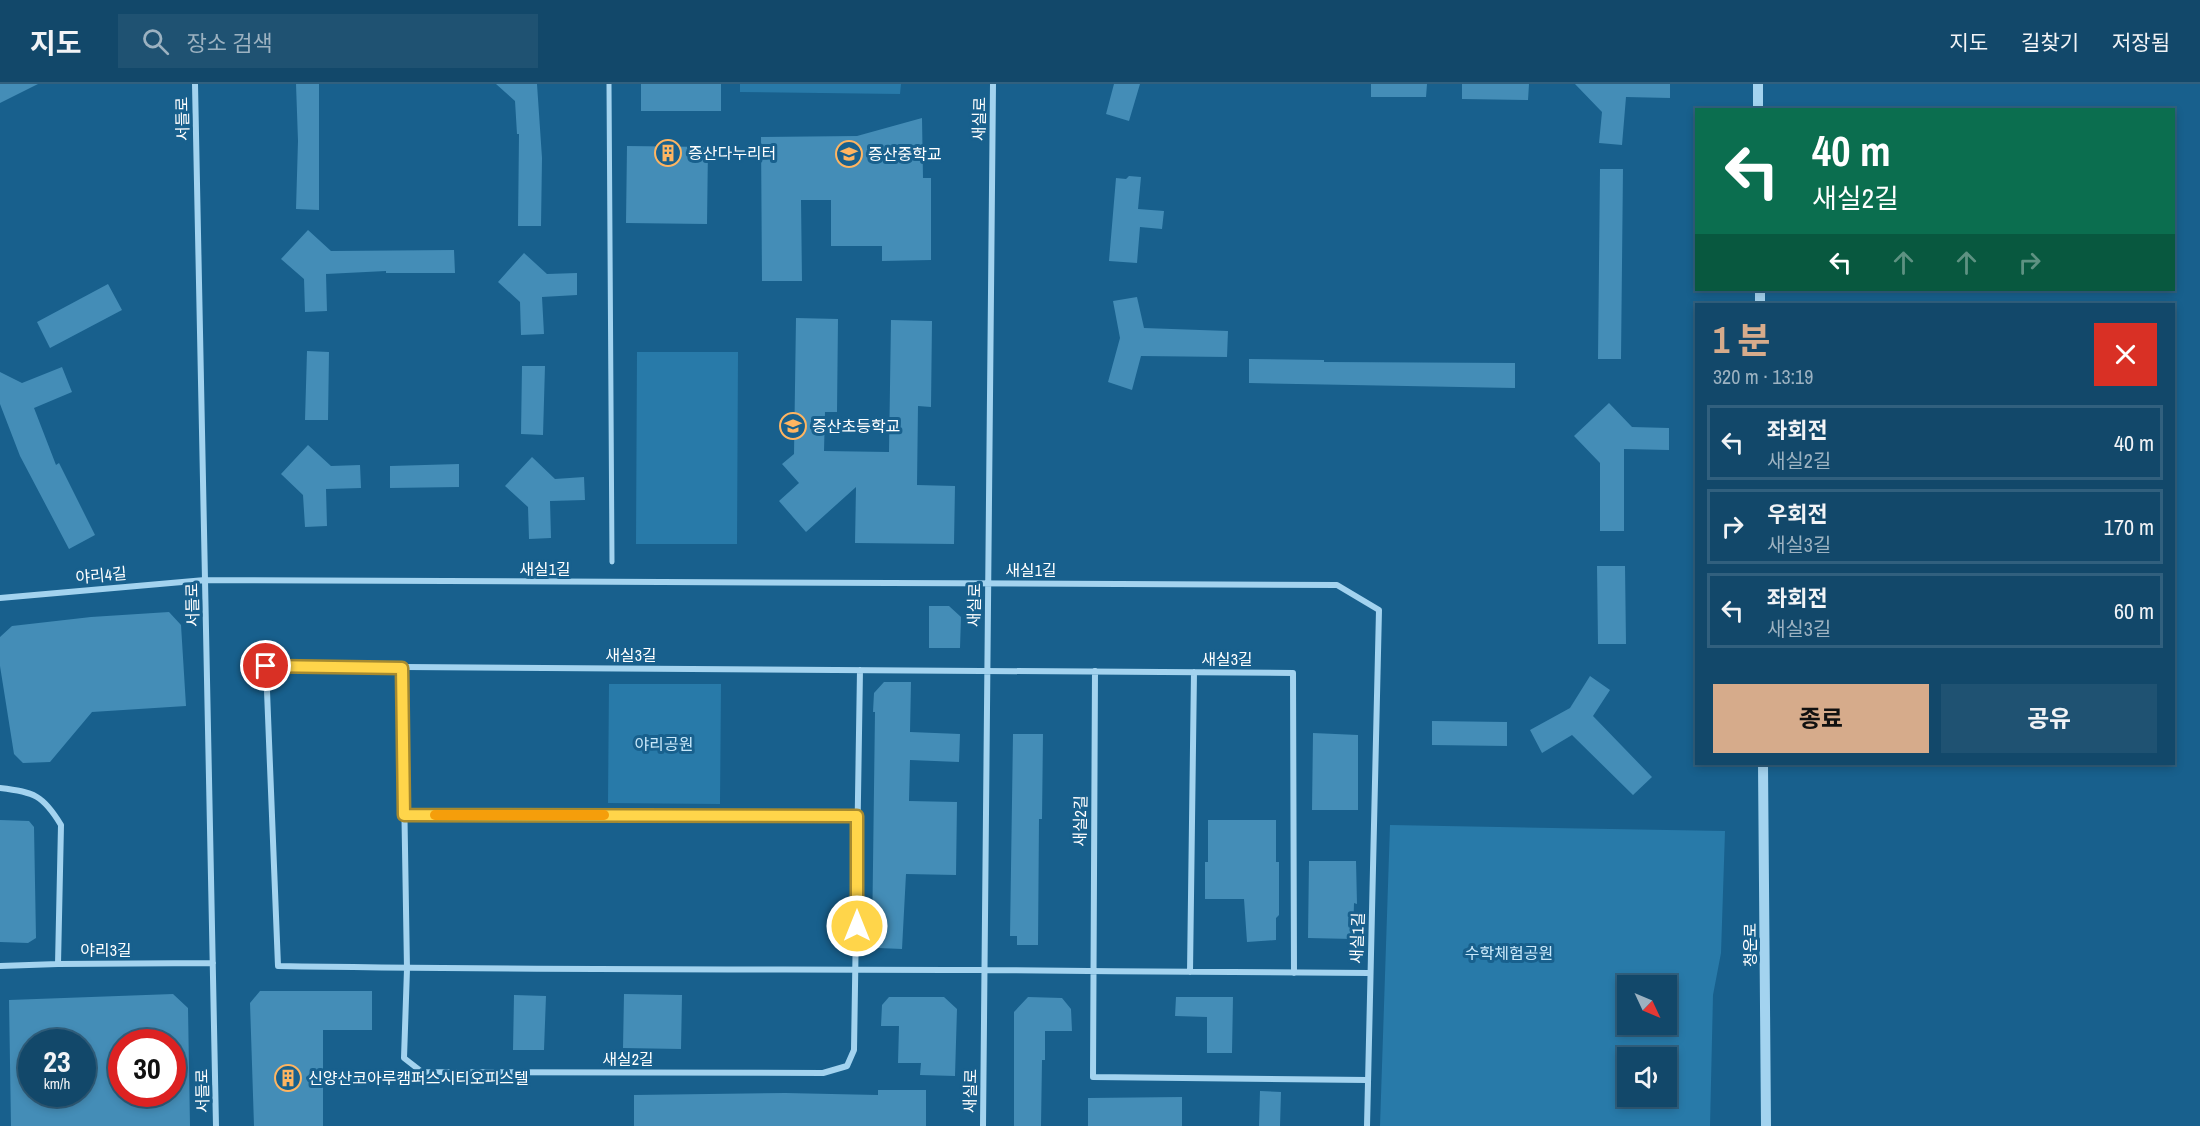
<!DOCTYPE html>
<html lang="ko">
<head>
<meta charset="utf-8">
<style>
  body { margin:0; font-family:"Archivo Narrow","Noto Sans KR",sans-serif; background:#1f5272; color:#f1f3f6; height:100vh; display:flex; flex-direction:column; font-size:22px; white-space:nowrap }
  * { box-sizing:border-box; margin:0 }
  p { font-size:20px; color:#9cb2c1 }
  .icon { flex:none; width:33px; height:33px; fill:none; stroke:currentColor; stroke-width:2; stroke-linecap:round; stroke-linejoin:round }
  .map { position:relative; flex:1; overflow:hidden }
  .details { position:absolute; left:1695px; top:219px; width:480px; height:462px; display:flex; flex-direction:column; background:#12486a; border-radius:0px; box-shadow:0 3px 9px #0003,0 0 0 2px #31607e }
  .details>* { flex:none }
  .banner { position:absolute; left:1695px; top:24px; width:480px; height:183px; border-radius:0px; box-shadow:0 3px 9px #0003,0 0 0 2px #31607e; background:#0b6e4f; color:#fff; overflow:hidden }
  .needle { width:39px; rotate:134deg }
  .buttons { position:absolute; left:1617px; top:891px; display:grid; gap:12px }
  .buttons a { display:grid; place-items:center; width:60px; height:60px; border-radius:0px; background:#12486a; box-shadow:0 3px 9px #0003,0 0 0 2px #31607e; font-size:30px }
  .speed { position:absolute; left:18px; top:945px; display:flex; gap:12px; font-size:30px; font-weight:700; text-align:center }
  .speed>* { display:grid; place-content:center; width:78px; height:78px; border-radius:50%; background:#12486a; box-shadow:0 3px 9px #0003,0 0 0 2px #31607e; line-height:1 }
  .speed small { font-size:15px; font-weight:400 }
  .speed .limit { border:9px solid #d22; background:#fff; color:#111 }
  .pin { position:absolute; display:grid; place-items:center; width:51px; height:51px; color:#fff; margin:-26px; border:3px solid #fff; border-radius:50%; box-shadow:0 2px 6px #0007 }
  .me { position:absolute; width:66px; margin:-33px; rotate:0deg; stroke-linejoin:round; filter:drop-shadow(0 0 4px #0008) }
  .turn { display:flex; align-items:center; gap:21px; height:126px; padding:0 18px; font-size:27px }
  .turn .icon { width:78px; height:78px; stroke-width:2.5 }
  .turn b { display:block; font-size:42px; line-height:51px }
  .lanes { display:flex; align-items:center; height:57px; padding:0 18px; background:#0003; justify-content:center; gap:30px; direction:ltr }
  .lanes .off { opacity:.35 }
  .round { display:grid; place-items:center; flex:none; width:63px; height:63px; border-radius:0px; background:#1f5272 }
  .summary { display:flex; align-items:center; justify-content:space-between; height:102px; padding:0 18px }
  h1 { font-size:36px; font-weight:700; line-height:45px; color:#d6ab8b }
  .action { display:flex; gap:12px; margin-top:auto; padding:12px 18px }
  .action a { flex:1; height:69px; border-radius:0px; background:#d6ab8b; color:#111; font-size:24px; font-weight:700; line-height:69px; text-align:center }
  .action a+a { background:#1f5272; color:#f1f3f6 }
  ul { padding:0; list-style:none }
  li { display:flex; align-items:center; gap:18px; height:75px; margin:0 12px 9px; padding:0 6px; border:3px solid #31607e; border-radius:0px }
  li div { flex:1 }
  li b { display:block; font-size:22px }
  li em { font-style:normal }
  header { display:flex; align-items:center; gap:36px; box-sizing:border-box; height:84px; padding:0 30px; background:#12486a; border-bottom:2px solid #31607e }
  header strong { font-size:28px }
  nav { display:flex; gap:33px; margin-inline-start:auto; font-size:21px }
  .search { width:420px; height:54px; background:#1f5272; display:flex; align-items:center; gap:15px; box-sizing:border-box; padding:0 21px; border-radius:0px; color:#9cb2c1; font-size:22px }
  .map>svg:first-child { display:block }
  .green { fill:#287aa9; fill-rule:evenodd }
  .building { fill:#448db7; fill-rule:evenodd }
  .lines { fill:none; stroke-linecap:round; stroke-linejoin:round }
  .pedestrian { stroke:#a3d3ef; stroke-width:5 }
  .minor { stroke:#a3d3ef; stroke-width:6 }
  .tertiary { stroke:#a3d3ef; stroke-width:10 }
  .route-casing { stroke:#a68a30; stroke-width:15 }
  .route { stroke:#ffd54a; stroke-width:10 }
  .slow { stroke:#f59e0b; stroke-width:10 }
  .labels { text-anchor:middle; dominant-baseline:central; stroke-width:6; stroke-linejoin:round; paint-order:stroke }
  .street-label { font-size:16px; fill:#fff; stroke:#18608d }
  .poi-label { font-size:16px; fill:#fff; stroke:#18608d; text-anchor:start }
  .park-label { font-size:16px; fill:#c9e8fa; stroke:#18608d }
</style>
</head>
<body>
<header>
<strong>지도</strong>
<div class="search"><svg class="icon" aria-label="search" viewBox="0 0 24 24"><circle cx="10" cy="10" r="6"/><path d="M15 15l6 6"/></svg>장소 검색</div>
<nav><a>지도</a><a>길찾기</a><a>저장됨</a></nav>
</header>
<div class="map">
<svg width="2200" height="1042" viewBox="0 0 2200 1042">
  <rect width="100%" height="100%" fill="#18608d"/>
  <path class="green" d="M 740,0 L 901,0 L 900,10 L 740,8 Z
    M 637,268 L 738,268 L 737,460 L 636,460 Z
    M 609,600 L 721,600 L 720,720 L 608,719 Z
    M 1390,741 L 1725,747 L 1721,869 L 1713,911 L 1710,1042 L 1380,1042 ZM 1628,902 L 1666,902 L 1666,940 L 1628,940 ZM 1628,974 L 1666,974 L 1666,1012 L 1628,1012 Z"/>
  <path class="building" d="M 0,0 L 38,0 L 0,19 Z
    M 296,0 L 319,0 L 319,126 L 296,125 L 298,57 Z
    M 496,0 L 537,0 L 542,74 L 541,142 L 518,142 L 519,50 L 517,50 L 515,17 Z
    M 641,0 L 721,0 L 721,27 L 641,27 Z
    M 1114,0 L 1140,0 L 1129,37 L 1106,30 Z
    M 1371,0 L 1427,0 L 1426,13 L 1371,13 Z
    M 1462,0 L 1529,0 L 1528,16 L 1462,15 Z
    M 1575,0 L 1670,0 L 1670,14 L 1626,13 L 1622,61 L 1599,59 L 1602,28 Z
    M 922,34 L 923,94 L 931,94 L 931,176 L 882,177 L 882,162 L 831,162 L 831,116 L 801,116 L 802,197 L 762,197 L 761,53 L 857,52 Z
    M 627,62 L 708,63 L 707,140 L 626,139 Z
    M 1600,85 L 1623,85 L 1621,275 L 1598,275 Z
    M 1129,92 L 1141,93 L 1138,125 L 1164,127 L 1162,145 L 1140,143 L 1137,179 L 1109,177 L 1116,94 L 1126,95 Z
    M 308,146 L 331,167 L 454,166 L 455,189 L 386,189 L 386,187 L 326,190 L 327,227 L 305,228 L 304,195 L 281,175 Z
    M 524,169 L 547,190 L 577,189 L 577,211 L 542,213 L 544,250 L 521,251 L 520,218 L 498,198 Z
    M 108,200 L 122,226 L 50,264 L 37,238 Z
    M 1137,213 L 1144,244 L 1228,247 L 1227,273 L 1141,272 L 1132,306 L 1108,298 L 1120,254 L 1113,217 Z
    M 796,234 L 838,235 L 837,328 L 825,328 L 824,367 L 889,368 L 891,236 L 932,237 L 931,323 L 918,322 L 917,401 L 955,402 L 954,460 L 855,459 L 856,403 L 806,448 L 779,417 L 799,399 L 782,380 L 794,370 Z
    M 307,267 L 329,268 L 328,336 L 305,336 Z
    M 1249,275 L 1324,276 L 1324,278 L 1515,279 L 1515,304 L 1249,299 Z
    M 522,282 L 545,282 L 543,351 L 521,350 Z
    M 62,283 L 72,308 L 34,324 L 56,381 L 59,379 L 95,451 L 69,465 L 20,372 L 0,320 L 0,288 L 22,299 Z
    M 1609,319 L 1632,343 L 1669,344 L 1669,366 L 1624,365 L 1624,447 L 1600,447 L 1600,379 L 1574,352 Z
    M 308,361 L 331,382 L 360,381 L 361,404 L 326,405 L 327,442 L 305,443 L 303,411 L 281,390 Z
    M 532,373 L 555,395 L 584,393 L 585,416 L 550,417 L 551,454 L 529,455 L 528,423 L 505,402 Z
    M 459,380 L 459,403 L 390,404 L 390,382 Z
    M 1597,482 L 1625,482 L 1626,560 L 1598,560 Z
    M 929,522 L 949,522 L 961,533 L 960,564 L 929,564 Z
    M 169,528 L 181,541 L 186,622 L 92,628 L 50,678 L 23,679 L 14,670 L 0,582 L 0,553 L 12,542 L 91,533 Z
    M 1590,592 L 1610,606 L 1593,632 L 1652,693 L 1633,711 L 1572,651 L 1542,669 L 1530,646 L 1570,624 Z
    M 884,598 L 911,598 L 910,648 L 960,650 L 959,678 L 910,676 L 909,717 L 957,718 L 956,791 L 906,790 L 902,865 L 879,864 L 872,857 L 875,628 L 873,628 L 874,609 Z
    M 1432,637 L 1507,638 L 1507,662 L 1432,661 Z
    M 1313,649 L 1358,651 L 1358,726 L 1312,726 Z
    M 1013,650 L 1043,650 L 1042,735 L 1039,735 L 1038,861 L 1017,861 L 1017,852 L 1010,852 Z
    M 0,736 L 29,737 L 34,743 L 36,854 L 28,859 L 0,858 Z
    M 1208,736 L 1276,736 L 1276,778 L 1279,778 L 1279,831 L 1276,834 L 1276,856 L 1247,858 L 1244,815 L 1205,815 L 1205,778 L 1208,778 Z
    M 1309,777 L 1356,777 L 1357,820 L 1354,819 L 1353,855 L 1308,854 Z
    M 260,907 L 372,907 L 372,946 L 323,946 L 323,1042 L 254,1042 L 250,919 Z
    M 173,910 L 188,924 L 190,1042 L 11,1042 L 9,916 ZM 32,958 L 82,958 L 82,1010 L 32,1010 ZM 122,958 L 172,958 L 172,1010 L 122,1010 Z
    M 624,910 L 682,911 L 681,965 L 623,964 Z
    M 514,911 L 546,912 L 544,966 L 513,966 Z
    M 889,913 L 944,913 L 957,925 L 955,992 L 920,991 L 921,979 L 898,979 L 899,942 L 881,942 L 882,921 Z
    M 1028,913 L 1062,914 L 1071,925 L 1072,947 L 1045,947 L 1045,976 L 1042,976 L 1041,1042 L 1014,1042 L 1014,928 Z
    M 1176,913 L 1233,913 L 1232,969 L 1207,969 L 1207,933 L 1175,932 Z
    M 878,1006 L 926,1006 L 926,1042 L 634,1042 L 634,1011 L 785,1009 L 878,1011 Z
    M 1260,1007 L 1281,1008 L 1280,1042 L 1259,1042 Z
    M 1182,1013 L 1182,1042 L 1088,1042 L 1088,1014 Z"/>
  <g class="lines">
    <path class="pedestrian" d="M 609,0 L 612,478"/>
    <path class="minor" d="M 195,0 L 216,1042
      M 0,514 L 205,496 L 1337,501 L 1379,526 L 1367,1042
      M 402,584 L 407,885 L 404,974 L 422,988 L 823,989 L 847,982 L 854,966 L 860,586
      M 1095,587 L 1093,993 L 1367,996
      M 0,704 C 34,708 43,711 61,741 L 58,880
      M 404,731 L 857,732
      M 0,882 L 58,880 L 213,879
      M 1190,888 L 1194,588
      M 1294,889 L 1293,589 L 266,582 L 278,882 C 514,886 750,885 985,886 C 1113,887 1241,889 1369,889
      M 983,1042 L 993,0"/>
    <path class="tertiary" d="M 1758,0 L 1758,26
      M 1760,206 L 1760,220
      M 1763,680 L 1766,1042"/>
  </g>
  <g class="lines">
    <defs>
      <path id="route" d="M 266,582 L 402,584 L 404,731 L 857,732 L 857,842"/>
    </defs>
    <use href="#route" class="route-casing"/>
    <use href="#route" class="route"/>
    <path class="slow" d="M 435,731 L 604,731"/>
  </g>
  <defs>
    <symbol id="building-ring" viewBox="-11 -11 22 22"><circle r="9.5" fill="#18608d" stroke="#ffb561" stroke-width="1.5"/><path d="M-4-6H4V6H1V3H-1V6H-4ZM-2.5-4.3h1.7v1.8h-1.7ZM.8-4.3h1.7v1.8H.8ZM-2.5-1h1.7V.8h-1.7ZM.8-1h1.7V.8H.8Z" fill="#ffb561"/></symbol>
    <symbol id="school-ring" viewBox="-11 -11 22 22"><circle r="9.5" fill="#18608d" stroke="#ffb561" stroke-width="1.5"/><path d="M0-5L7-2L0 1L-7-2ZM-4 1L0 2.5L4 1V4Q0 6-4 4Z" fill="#ffb561"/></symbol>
  </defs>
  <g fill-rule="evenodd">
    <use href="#building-ring" x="653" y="54" width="30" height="30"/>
    <use href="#school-ring" x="834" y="55" width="30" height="30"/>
    <use href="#school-ring" x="778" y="327" width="30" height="30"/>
    <use href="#building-ring" x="273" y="979" width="30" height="30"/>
  </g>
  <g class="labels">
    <g class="street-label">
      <text transform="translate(182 35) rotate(-91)">서들로</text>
      <text transform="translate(979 35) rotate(-89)">새실로</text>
      <text x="545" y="485">새실1길</text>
      <text x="1031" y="486">새실1길</text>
      <text transform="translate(101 491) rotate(-5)">야리4길</text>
      <text transform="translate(192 521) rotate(-91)">서들로</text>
      <text transform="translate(974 521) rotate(-89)">새실로</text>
      <text x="631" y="571">새실3길</text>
      <text x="1227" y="575">새실3길</text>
      <text transform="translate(1080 737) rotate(-89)">새실2길</text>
      <text transform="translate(1357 854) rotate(-88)">새실1길</text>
      <text transform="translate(1750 861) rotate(-90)">청운로</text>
      <text x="106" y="866">야리3길</text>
      <text x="628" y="975">새실2길</text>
      <text transform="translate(202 1007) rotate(-91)">서들로</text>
      <text transform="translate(970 1007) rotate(-89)">새실로</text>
    </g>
    <g class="poi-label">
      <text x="688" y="69">증산다누리터</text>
      <text x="868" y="70">증산중학교</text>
      <text x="812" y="342">증산초등학교</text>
      <text x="308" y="994">신양산코아루캠퍼스시티오피스텔</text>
    </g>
    <g class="park-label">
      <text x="664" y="660">야리공원</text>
      <text x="1509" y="869">수학체험공원</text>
    </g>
  </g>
</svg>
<div class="buttons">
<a><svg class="needle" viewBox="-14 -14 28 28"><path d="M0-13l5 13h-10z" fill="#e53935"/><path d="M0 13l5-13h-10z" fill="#9cb2c1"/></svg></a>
<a><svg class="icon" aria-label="sound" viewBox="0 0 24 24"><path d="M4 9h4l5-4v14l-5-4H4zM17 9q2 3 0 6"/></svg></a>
</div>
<div class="speed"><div>23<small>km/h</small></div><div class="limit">30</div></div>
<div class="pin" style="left:266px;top:582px;background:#d93025"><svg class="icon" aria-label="arrive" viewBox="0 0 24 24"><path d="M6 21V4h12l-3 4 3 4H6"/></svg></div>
<svg class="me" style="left:857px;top:842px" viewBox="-20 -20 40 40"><circle r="17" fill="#ffd54a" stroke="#fff" stroke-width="3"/><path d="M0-11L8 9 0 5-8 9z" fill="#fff"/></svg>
<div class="banner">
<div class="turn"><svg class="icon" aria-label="left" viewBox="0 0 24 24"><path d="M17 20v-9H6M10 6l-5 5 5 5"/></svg><div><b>40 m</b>새실2길</div></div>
<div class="lanes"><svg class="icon" aria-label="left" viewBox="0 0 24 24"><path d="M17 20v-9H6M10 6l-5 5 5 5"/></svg><svg class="icon off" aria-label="ahead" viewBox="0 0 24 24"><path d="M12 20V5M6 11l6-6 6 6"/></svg><svg class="icon off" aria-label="ahead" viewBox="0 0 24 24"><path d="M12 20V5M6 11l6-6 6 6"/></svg><svg class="icon off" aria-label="right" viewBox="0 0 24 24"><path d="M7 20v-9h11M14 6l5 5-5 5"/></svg></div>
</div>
<section class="details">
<div class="summary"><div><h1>1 분</h1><p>320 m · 13:19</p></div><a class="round" style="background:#d93025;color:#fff"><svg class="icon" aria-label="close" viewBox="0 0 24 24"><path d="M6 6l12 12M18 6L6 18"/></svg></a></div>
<ul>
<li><svg class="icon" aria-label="left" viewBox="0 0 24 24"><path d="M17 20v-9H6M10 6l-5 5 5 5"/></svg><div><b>좌회전</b><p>새실2길</p></div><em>40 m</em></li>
<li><svg class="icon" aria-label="right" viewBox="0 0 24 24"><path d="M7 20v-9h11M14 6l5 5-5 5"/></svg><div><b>우회전</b><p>새실3길</p></div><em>170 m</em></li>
<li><svg class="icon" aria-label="left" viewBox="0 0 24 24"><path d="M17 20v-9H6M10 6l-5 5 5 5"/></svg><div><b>좌회전</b><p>새실3길</p></div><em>60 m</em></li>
</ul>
<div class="action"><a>종료</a><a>공유</a></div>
</section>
</div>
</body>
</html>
